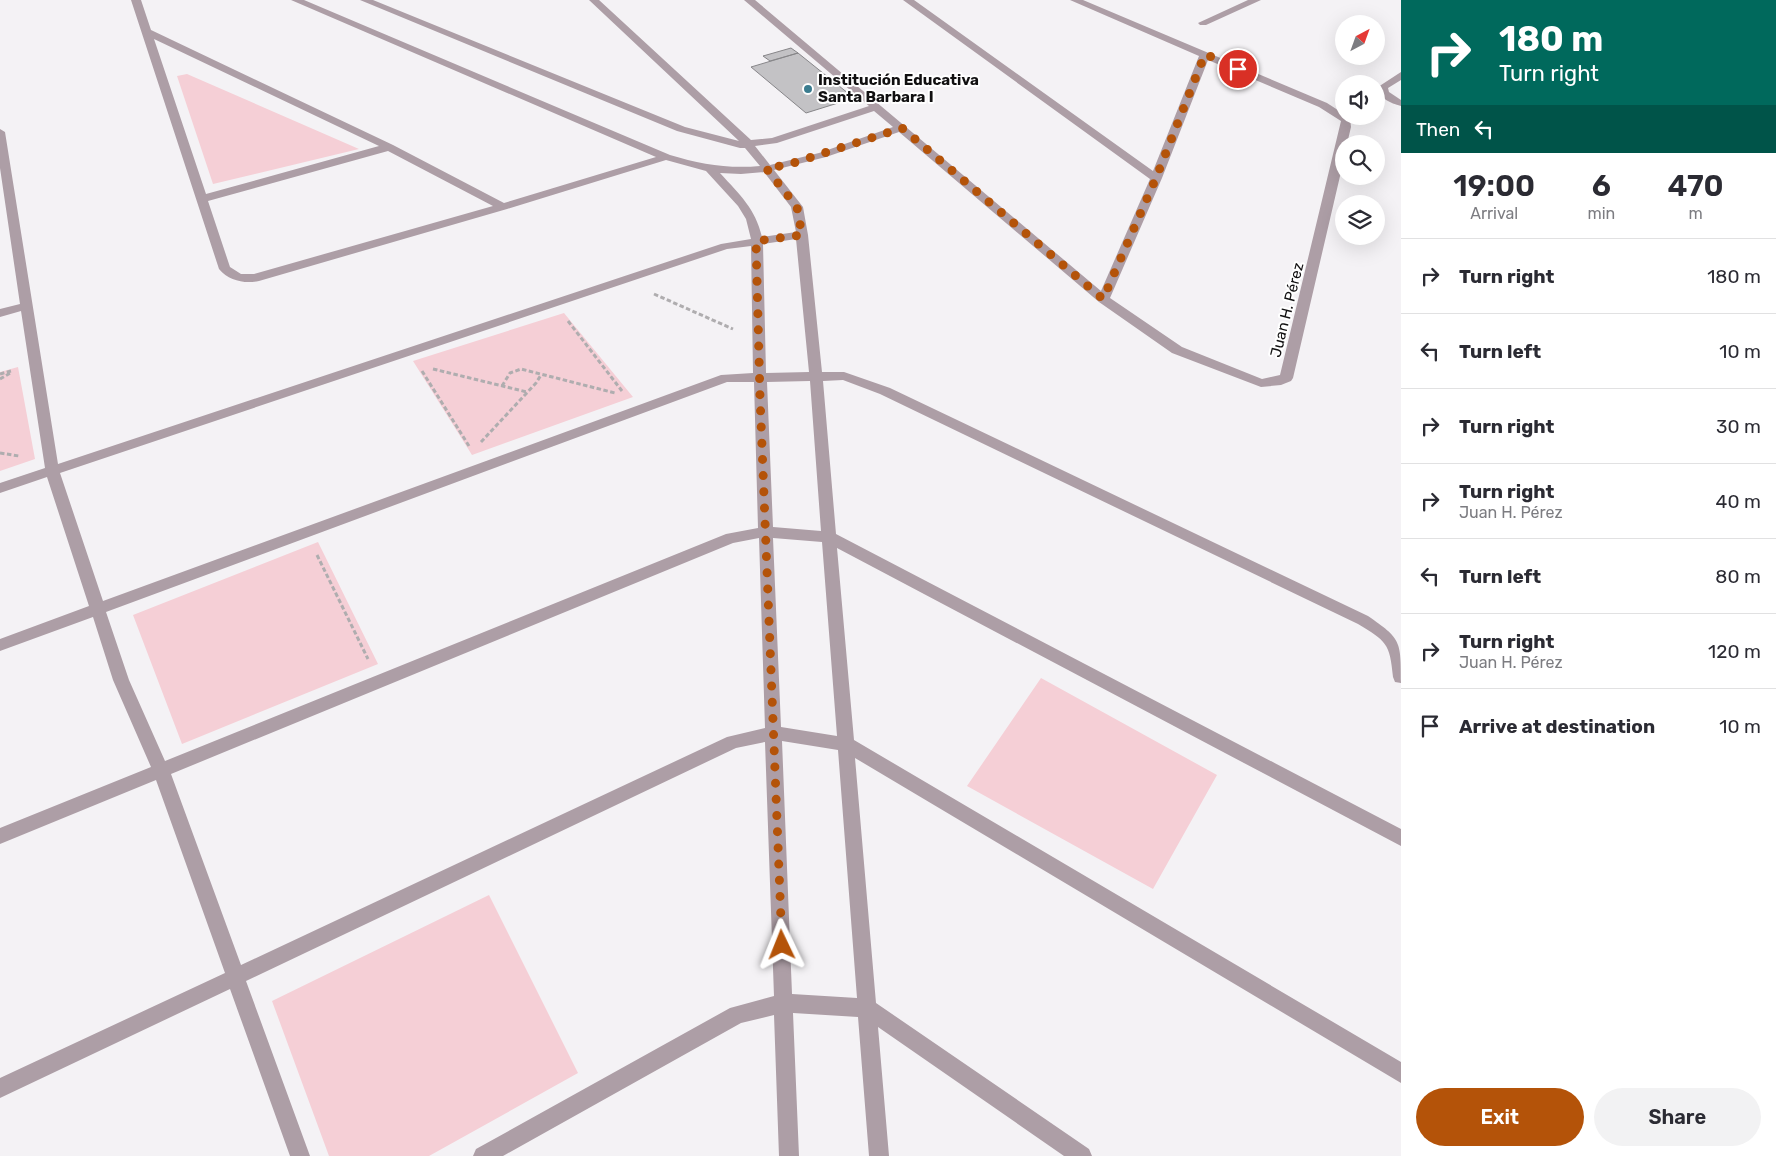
<!DOCTYPE html>
<html lang="en">
<head>
<meta charset="utf-8">
<style>
  body { margin:0; font-family:Rubik,sans-serif; background:#f2f2f3; color:#2b2b33; height:100vh; display:flex; flex-direction:column; font-size:19px; white-space:nowrap }
  * { box-sizing:border-box; margin:0 }
  p { font-size:16px; color:#7c7c81 }
  .icon { flex:none; width:28px; height:28px; fill:none; stroke:currentColor; stroke-width:2; stroke-linecap:round; stroke-linejoin:round }
  .map { position:relative; flex:1; overflow:hidden }
  .details { display:flex; flex-direction:column; background:#fff; width:375px }
  .details>* { flex:none }
  .banner { background:#00695c; color:#fff; overflow:hidden }
  .needle { width:32px; rotate:41deg }
  .tools { position:absolute; left:1335px; top:15px; display:grid; gap:10px }
  .tools a { display:grid; place-items:center; width:50px; height:50px; border-radius:50%; background:#fff; box-shadow:0 5px 20px #0002; font-size:25px }
  .pin { position:absolute; display:grid; place-items:center; width:42px; height:42px; color:#fff; margin:-21px; border:2px solid #fff; border-radius:50%; box-shadow:0 1px 5px #0007 }
  .me { position:absolute; width:55px; margin:-28px; rotate:358deg; stroke-linejoin:round; filter:drop-shadow(0 0 4px #0008) }
  .turn { display:flex; align-items:center; gap:18px; height:105px; padding:0 15px; font-size:22px }
  .turn .icon { width:65px; height:65px; stroke-width:2.5 }
  .turn b { display:block; font-size:35px; line-height:42px }
  .then { display:flex; align-items:center; height:48px; padding:0 15px; background:#0003; gap:10px; font-size:19px }
  .eta { display:flex; justify-content:space-evenly; align-items:center; height:85px; text-align:center }
  .eta b { font-size:30px; font-weight:600; line-height:35px }
  .action { display:flex; gap:10px; margin-top:auto; padding:10px 15px }
  .action a { flex:1; height:58px; border-radius:30px; background:#b45309; color:#fff; font-size:20px; font-weight:600; line-height:58px; text-align:center }
  .action a+a { background:#f2f2f3; color:#2b2b33 }
  ul { padding:0; list-style:none }
  li { display:flex; align-items:center; gap:15px; height:75px; padding:0 15px; border-top:1px solid #e1e1e2 }
  li div { flex:1 }
  li b { display:block; font-size:19px }
  li em { font-style:normal }
  main { display:flex; flex:1; min-height:0 }
  .map>svg:first-child { display:block }
  .green { fill:#f5cfd6 }
  .building { fill:#c3c2c5; stroke:#878689 }
  .lines { fill:none; stroke-linecap:round; stroke-linejoin:round }
  .path { stroke:#afadaf; stroke-width:3; stroke-dasharray:4.5 2.5; stroke-linecap:butt }
  .minor { fill:#ad9ea6; fill-rule:evenodd }
  .route { stroke:#b45309; stroke-width:9; stroke-dasharray:0 16.2 }
  .poi-dot { fill:#3b7c8f; stroke:#fff; stroke-width:2 }
  .labels { text-anchor:middle; dominant-baseline:central; stroke-width:4; stroke-linejoin:round; paint-order:stroke }
  .far-poi-label { font-size:15px; font-weight:bold; fill:#111011; stroke:#fff; text-anchor:start }
  .far-street-label { font-size:15px; fill:#111011; stroke:#fff }
</style>
</head>
<body>
<main>
<div class="map">
<svg width="1401" height="1156" viewBox="0 0 1401 1156">
  <rect width="100%" height="100%" fill="#f4f2f5"/>
  <path class="green" d="M 187,74 L 359,149 L 213,184 L 177,76 Z
    M 564,313 L 633,397 L 472,455 L 413,361 Z
    M 18,367 L 35,459 L 0,471 L 0,372 Z
    M 318,542 L 378,664 L 182,744 L 133,615 Z
    M 1041,678 L 1217,775 L 1153,889 L 967,786 Z
    M 489,895 L 578,1073 L 429,1156 L 329,1156 L 272,1001 Z"/>
  <path class="building" d="M 791,48 L 798,53 L 770,61 L 763,56 Z
    M 798,53 L 854,98 L 806,113 L 751,67 Z"/>
  <g class="lines">
    <path class="path" d="M 654,294 L 733,329
      M 568,321 L 622,391
      M 433,369 L 527,392
      M 422,371 L 469,446
      M 0,374 L 11,371
      M 0,379 L 12,372
      M 502,386 L 510,373 L 521,369 L 615,393
      M 481,442 L 536,383 L 541,375
      M 0,453 L 19,456
      M 317,555 L 368,659"/>
    <path class="minor" d="M 131,0 L 141,0 L 151,30 L 393,145 L 504,203 L 656,157 L 291,0 L 304,0 L 670,155 C 700,164 728,169 760,166 L 745,148 L 740,148 L 677,131 L 360,0 L 373,0 L 685,127 L 739,141 L 589,0 L 599,0 L 751,140 L 772,138 L 869,106 L 744,0 L 755,0 L 1101,291 L 1150,179 L 903,0 L 914,0 L 1153,171 L 1199,56 L 1070,0 L 1083,0 L 1327,103 L 1344,114 L 1344,116 L 1350,118 L 1351,127 L 1347,144 L 1344,144 L 1344,159 L 1293,378 L 1291,381 L 1281,385 L 1261,387 L 1172,353 L 1099,302 L 899,132 L 826,157 L 774,170 L 803,207 L 808,235 L 822,372 L 844,372 L 890,388 L 1368,616 C 1401,639 1401,640 1401,683 L 1395,682 L 1393,677 C 1390,643 1386,641 1358,624 L 880,394 L 843,380 L 823,381 L 836,534 L 1401,829 L 1401,846 L 837,548 L 854,740 L 1401,1062 L 1401,1083 L 855,758 L 876,1003 L 1089,1149 L 1092,1156 L 1064,1156 L 878,1027 L 889,1156 L 869,1156 L 858,1017 L 793,1013 L 799,1156 L 779,1156 L 774,1015 L 741,1023 L 503,1156 L 473,1156 L 476,1149 L 730,1008 L 774,996 L 765,742 L 736,748 L 246,981 L 310,1156 L 290,1156 L 230,989 L 0,1098 L 0,1078 L 225,973 L 156,780 L 0,844 L 0,828 L 151,767 L 113,680 L 93,617 L 0,651 L 0,639 L 89,606 L 47,477 L 0,493 L 0,483 L 45,468 L 21,311 L 0,317 L 0,309 L 20,304 L 0,168 L 0,129 L 5,132 L 58,464 L 721,244 L 751,239 L 746,219 L 738,206 L 706,171 L 666,160 L 507,209 L 259,281 C 245,284 229,281 219,269 ZM 154,39 L 379,146 L 206,194 ZM 1208,60 L 1319,107 L 1341,121 L 1280,375 L 1262,379 L 1182,347 L 1110,298 L 1162,178 ZM 874,111 L 893,127 L 819,153 L 770,165 L 755,146 L 777,143 ZM 388,151 L 493,206 L 254,274 L 241,274 L 230,267 L 208,201 ZM 764,172 L 791,207 L 796,232 L 762,237 C 755,208 740,195 720,173 L 741,174 ZM 796,239 L 809,372 L 766,373 L 763,244 ZM 751,246 L 753,373 L 721,375 L 103,601 L 60,473 L 727,249 ZM 810,381 L 821,531 L 773,527 L 767,382 ZM 727,382 L 754,382 L 758,528 L 726,534 L 165,761 L 129,680 L 106,612 ZM 759,538 L 765,728 L 727,737 L 241,965 L 171,774 L 733,543 ZM 773,538 L 822,542 L 837,736 L 781,727 ZM 782,741 L 838,750 L 857,998 L 792,994 Z
      M 1248,0 L 1261,0 L 1206,25 L 1200,25 L 1198,23 Z
      M 1401,72 L 1401,80 L 1388,88 L 1389,92 L 1401,100 L 1401,106 C 1390,103 1380,99 1378,87 Z"/>
  </g>
  <g class="lines">
    <path class="route" d="M 782,945 L 760,396 L 756,241 L 802,235 L 797,207 L 766,168 L 787,165 L 902,128 L 1103,299 L 1156,178 L 1205,54 L 1238,69"/>
  </g>
  <circle class="poi-dot" cx="808" cy="89" r="5"/>
  <g class="labels">
    <g class="far-poi-label">
      <text x="818" y="80">Institución Educativa<tspan x="818" dy="17">Santa Barbara I</tspan></text>
    </g>
    <g class="far-street-label">
      <text transform="translate(1287 310) rotate(-76)">Juan H. Pérez</text>
    </g>
  </g>
</svg>
<div class="tools">
<a><svg class="needle" viewBox="-14 -14 28 28"><path d="M0-13l5 13h-10z" fill="#e53935"/><path d="M0 13l5-13h-10z" fill="#7c7c81"/></svg></a>
<a><svg class="icon" aria-label="sound" viewBox="0 0 24 24"><path d="M4 9h4l5-4v14l-5-4H4zM17 9q2 3 0 6"/></svg></a>
<a><svg class="icon" aria-label="search" viewBox="0 0 24 24"><circle cx="10" cy="10" r="6"/><path d="M15 15l6 6"/></svg></a>
<a><svg class="icon" aria-label="layers" viewBox="0 0 24 24"><path d="M12 4l9 5-9 5-9-5zM3 14l9 5 9-5"/></svg></a>
</div>
<div class="pin" style="left:1238px;top:69px;background:#d93025"><svg class="icon" aria-label="arrive" viewBox="0 0 24 24"><path d="M6 21V4h12l-3 4 3 4H6"/></svg></div>
<svg class="me" style="left:782px;top:945px" viewBox="-20 -20 40 40"><path d="M0-17L14 15 0 8-14 15z" fill="#b45309" stroke="#fff" stroke-width="4"/></svg>
</div>
<section class="details">
<div class="banner">
<div class="turn"><svg class="icon" aria-label="right" viewBox="0 0 24 24"><path d="M7 20v-9h11M14 6l5 5-5 5"/></svg><div><b>180 m</b>Turn right</div></div>
<div class="then">Then<svg class="icon" aria-label="left" viewBox="0 0 24 24"><path d="M17 20v-9H6M10 6l-5 5 5 5"/></svg></div>
</div>
<div class="eta">
<div><b>19:00</b><p>Arrival</p></div>
<div><b>6</b><p>min</p></div>
<div><b>470</b><p>m</p></div>
</div>
<ul>
<li><svg class="icon" aria-label="right" viewBox="0 0 24 24"><path d="M7 20v-9h11M14 6l5 5-5 5"/></svg><div><b>Turn right</b></div><em>180 m</em></li>
<li><svg class="icon" aria-label="left" viewBox="0 0 24 24"><path d="M17 20v-9H6M10 6l-5 5 5 5"/></svg><div><b>Turn left</b></div><em>10 m</em></li>
<li><svg class="icon" aria-label="right" viewBox="0 0 24 24"><path d="M7 20v-9h11M14 6l5 5-5 5"/></svg><div><b>Turn right</b></div><em>30 m</em></li>
<li><svg class="icon" aria-label="right" viewBox="0 0 24 24"><path d="M7 20v-9h11M14 6l5 5-5 5"/></svg><div><b>Turn right</b><p>Juan H. Pérez</p></div><em>40 m</em></li>
<li><svg class="icon" aria-label="left" viewBox="0 0 24 24"><path d="M17 20v-9H6M10 6l-5 5 5 5"/></svg><div><b>Turn left</b></div><em>80 m</em></li>
<li><svg class="icon" aria-label="right" viewBox="0 0 24 24"><path d="M7 20v-9h11M14 6l5 5-5 5"/></svg><div><b>Turn right</b><p>Juan H. Pérez</p></div><em>120 m</em></li>
<li><svg class="icon" aria-label="arrive" viewBox="0 0 24 24"><path d="M6 21V4h12l-3 4 3 4H6"/></svg><div><b>Arrive at destination</b></div><em>10 m</em></li>
</ul>
<div class="action"><a>Exit</a><a>Share</a></div>
</section>
</main>
</body>
</html>
